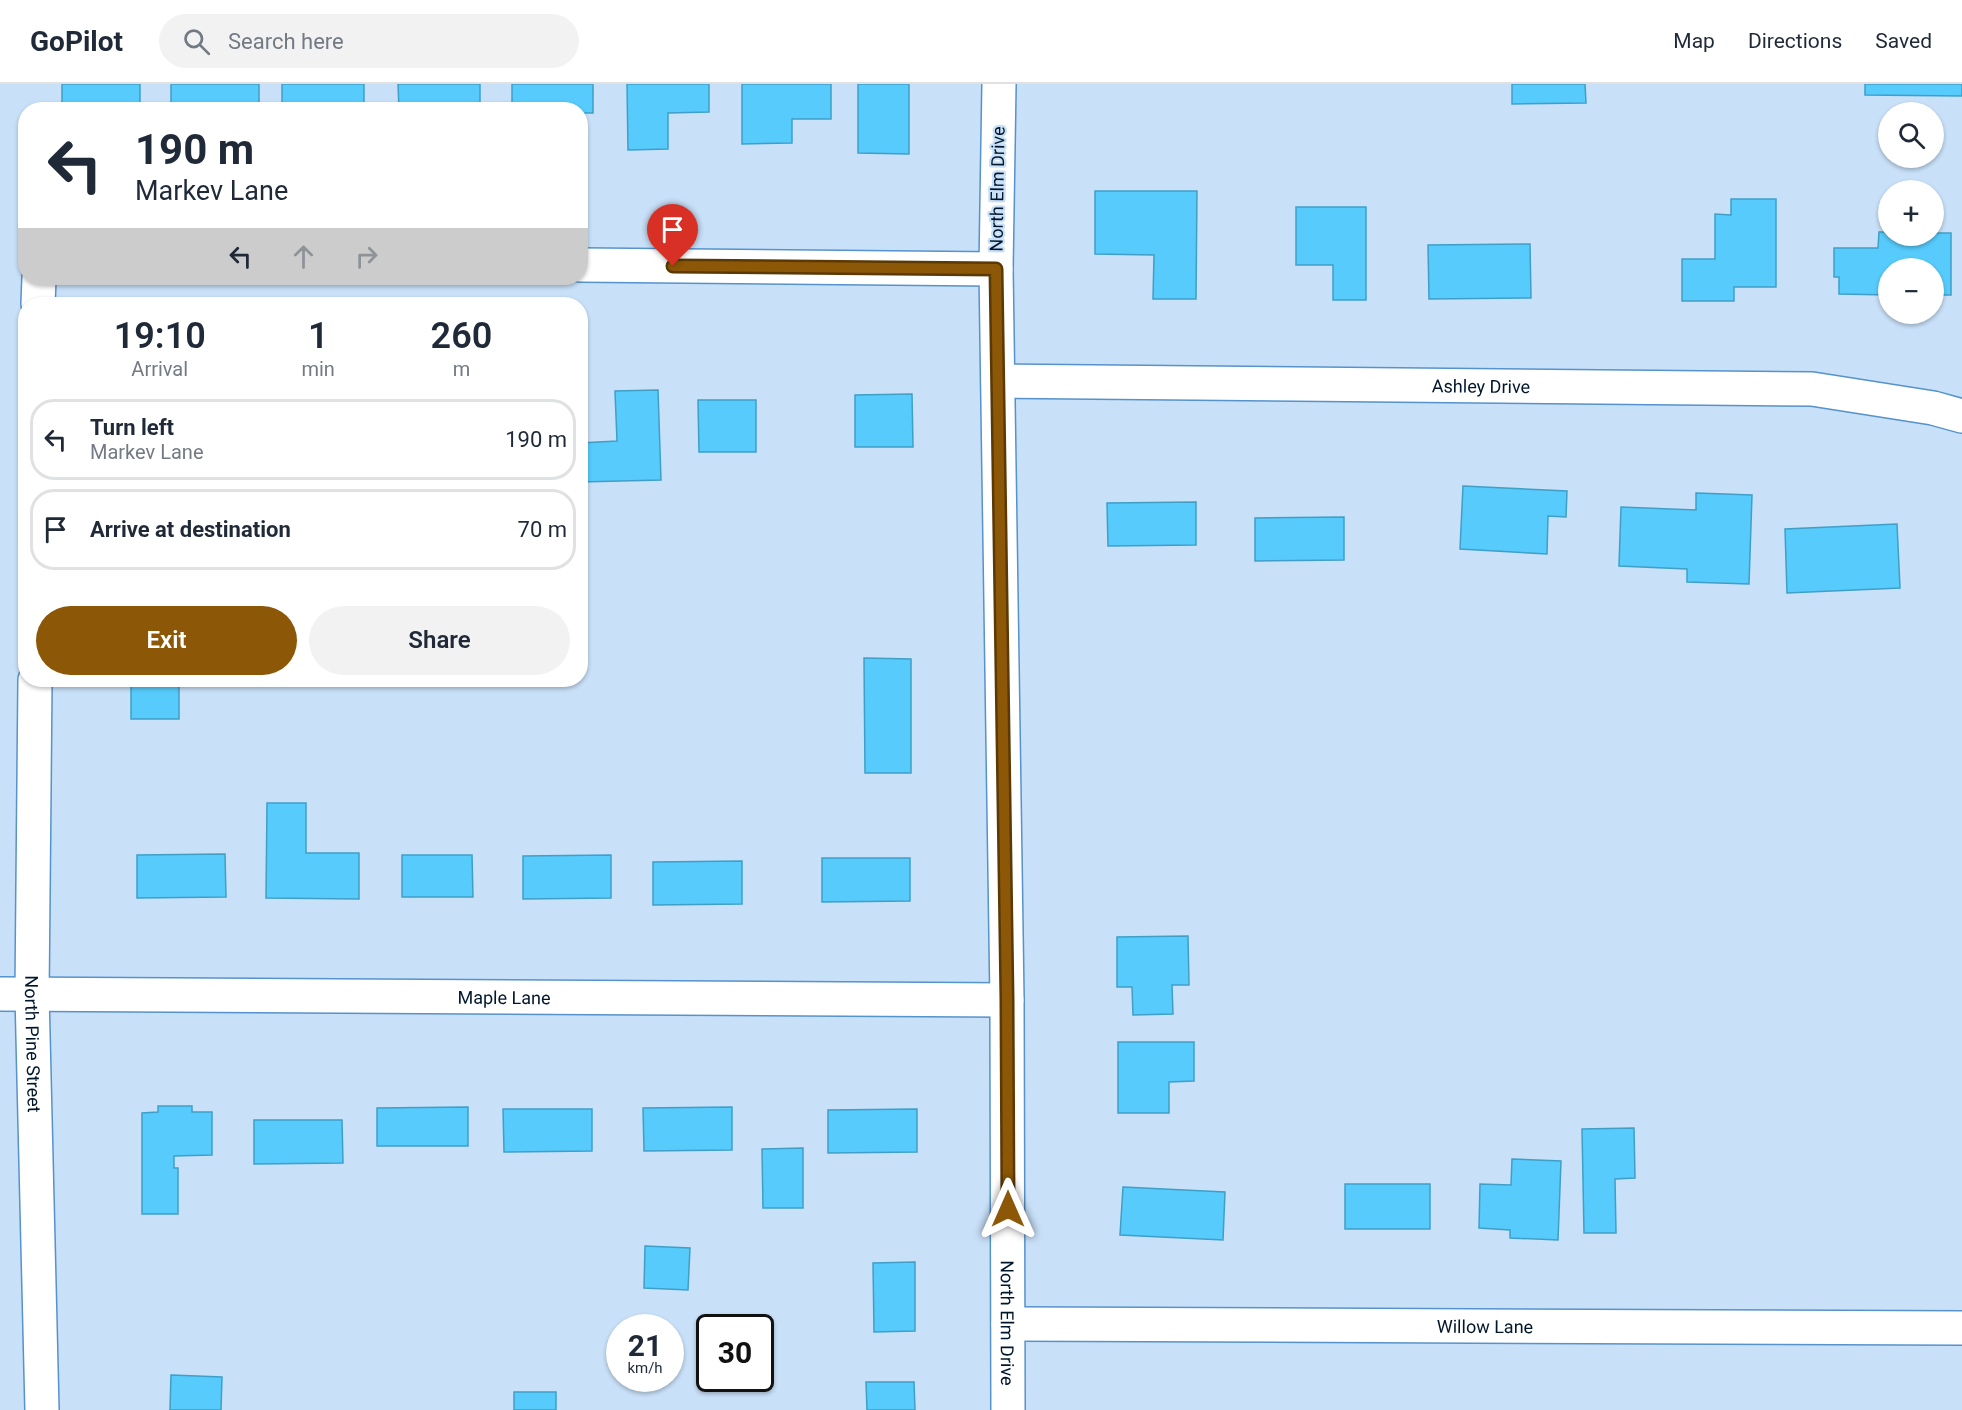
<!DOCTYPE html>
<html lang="en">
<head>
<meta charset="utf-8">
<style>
  body { margin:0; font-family:Roboto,sans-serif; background:#f2f2f3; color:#1f2937; height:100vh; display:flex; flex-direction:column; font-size:22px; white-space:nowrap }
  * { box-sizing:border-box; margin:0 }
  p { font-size:20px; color:#747a83 }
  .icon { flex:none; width:33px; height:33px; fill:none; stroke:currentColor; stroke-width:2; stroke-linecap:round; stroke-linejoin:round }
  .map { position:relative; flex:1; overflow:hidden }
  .panel { position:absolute; left:18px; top:213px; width:570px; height:390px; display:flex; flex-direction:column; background:#fff; border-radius:24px; box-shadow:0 2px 4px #0004 }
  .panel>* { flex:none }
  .guide { position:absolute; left:18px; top:18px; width:570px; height:183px; border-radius:24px; box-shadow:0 2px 4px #0004; background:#fff; color:#1f2937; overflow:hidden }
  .fabs { position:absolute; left:1878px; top:18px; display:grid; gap:12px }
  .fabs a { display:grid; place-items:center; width:66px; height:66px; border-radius:50%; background:#fff; box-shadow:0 2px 4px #0004; font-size:30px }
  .speed { position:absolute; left:606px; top:1230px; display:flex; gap:12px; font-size:30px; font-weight:700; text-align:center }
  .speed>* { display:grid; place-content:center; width:78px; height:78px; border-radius:50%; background:#fff; box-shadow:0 2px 4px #0004; line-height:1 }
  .speed small { font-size:15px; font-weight:400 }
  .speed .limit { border:3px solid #111; border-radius:9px; background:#fff; color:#111 }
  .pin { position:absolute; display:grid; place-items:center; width:51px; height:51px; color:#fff; margin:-62px -26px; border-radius:50% 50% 50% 0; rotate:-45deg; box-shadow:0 0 6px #0007 }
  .pin .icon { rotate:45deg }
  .me { position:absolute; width:66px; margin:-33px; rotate:0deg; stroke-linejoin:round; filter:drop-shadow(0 0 4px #0008) }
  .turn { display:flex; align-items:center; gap:21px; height:126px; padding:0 18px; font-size:27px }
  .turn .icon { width:78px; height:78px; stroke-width:2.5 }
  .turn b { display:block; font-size:42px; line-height:51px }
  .lanes { display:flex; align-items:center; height:57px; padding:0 18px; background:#0003; justify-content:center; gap:30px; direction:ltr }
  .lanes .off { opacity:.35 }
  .eta { display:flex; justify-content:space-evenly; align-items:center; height:102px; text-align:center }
  .eta b { font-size:36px; font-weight:600; line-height:42px }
  .primary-button { display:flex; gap:12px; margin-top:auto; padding:12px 18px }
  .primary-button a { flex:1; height:69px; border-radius:36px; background:#8c5706; color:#fff; font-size:24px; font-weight:600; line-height:69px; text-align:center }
  .primary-button a+a { background:#f2f2f3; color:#1f2937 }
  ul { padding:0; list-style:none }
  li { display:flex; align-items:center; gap:18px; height:81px; margin:0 12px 9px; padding:0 6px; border:3px solid #e0e1e3; border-radius:24px }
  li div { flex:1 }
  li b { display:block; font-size:22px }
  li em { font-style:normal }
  header { display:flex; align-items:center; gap:36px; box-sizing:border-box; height:84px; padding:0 30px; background:#fff; border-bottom:2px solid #e0e1e3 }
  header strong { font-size:28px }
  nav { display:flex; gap:33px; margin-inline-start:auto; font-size:21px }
  .search { width:420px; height:54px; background:#f2f2f3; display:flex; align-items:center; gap:15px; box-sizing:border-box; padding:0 21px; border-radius:33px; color:#747a83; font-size:22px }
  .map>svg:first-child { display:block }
  .building { fill:#57cbfc; stroke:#3f9fc7; stroke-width:1.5 }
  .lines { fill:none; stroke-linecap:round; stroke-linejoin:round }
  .minor-casing { stroke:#5692cb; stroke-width:36 }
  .minor { stroke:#fff; stroke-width:33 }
  .route-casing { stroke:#5b3904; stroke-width:15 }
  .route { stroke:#8c5706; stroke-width:10 }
  .labels { text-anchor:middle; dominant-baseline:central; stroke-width:4.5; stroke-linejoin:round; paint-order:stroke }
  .street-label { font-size:18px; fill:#00162b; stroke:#c8e0f8 }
</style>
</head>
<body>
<header>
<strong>GoPilot</strong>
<div class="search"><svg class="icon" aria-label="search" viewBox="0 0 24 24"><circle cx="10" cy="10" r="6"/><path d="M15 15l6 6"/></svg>Search here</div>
<nav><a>Map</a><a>Directions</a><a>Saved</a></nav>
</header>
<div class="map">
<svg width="1962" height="1326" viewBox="0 0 1962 1326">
  <rect width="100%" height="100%" fill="#c8e0f8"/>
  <path class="building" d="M 62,0 L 140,0 L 140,26 L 62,26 Z
    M 171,0 L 259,0 L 259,23 L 171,24 Z
    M 282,0 L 364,0 L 364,23 L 282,26 Z
    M 398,0 L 480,0 L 480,26 L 399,26 Z
    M 512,0 L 593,0 L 593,29 L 580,29 L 580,26 L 512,26 Z
    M 627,0 L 709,0 L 709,28 L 668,29 L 668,65 L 628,66 Z
    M 742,0 L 831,0 L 831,35 L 792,35 L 792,59 L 742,60 Z
    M 858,0 L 909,0 L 909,70 L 858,69 Z
    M 1512,0 L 1585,0 L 1586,19 L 1512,20 Z
    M 1865,0 L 1962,0 L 1962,12 L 1865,11 Z
    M 1095,107 L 1197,107 L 1196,215 L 1153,215 L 1154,171 L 1095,170 Z
    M 1731,115 L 1776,115 L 1776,203 L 1734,203 L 1734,217 L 1682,217 L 1682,175 L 1715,175 L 1715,130 L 1731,131 Z
    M 1296,123 L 1366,123 L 1366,216 L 1333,216 L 1333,181 L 1296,181 Z
    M 1879,148 L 1888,148 L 1888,152 L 1934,152 L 1934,149 L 1951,149 L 1951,211 L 1934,211 L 1934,184 L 1888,184 L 1888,211 L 1839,210 L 1839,193 L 1834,193 L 1834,164 L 1878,164 Z
    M 1530,160 L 1531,214 L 1429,215 L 1428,161 Z
    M 658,306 L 661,396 L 580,398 L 580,359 L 617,357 L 615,307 Z
    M 912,310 L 913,363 L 855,363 L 855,311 Z
    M 698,316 L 756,316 L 756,368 L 699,368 Z
    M 1463,402 L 1567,407 L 1566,433 L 1548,432 L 1547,470 L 1460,465 Z
    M 1696,409 L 1752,411 L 1749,500 L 1687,498 L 1687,485 L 1619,482 L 1621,423 L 1696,426 Z
    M 1196,418 L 1196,461 L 1108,462 L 1107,419 Z
    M 1344,433 L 1344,476 L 1255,477 L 1255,434 Z
    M 1897,440 L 1900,504 L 1787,509 L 1785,445 Z
    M 864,574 L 911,575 L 911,689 L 865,689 Z
    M 131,596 L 179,596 L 179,635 L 131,635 Z
    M 267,719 L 306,719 L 306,769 L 359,769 L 359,815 L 266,814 Z
    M 225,770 L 226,813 L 137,814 L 137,771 Z
    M 402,771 L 472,771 L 473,813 L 402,813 Z
    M 611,771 L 611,814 L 523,815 L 523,772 Z
    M 822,774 L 910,774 L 910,817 L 822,818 Z
    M 742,777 L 742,820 L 653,821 L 653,778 Z
    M 1188,852 L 1189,901 L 1172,901 L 1173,930 L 1133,931 L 1132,903 L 1117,903 L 1117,853 Z
    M 1118,958 L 1194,958 L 1194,997 L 1169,998 L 1169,1029 L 1118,1029 Z
    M 158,1022 L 192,1022 L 192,1028 L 212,1028 L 212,1071 L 174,1072 L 174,1084 L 178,1084 L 178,1130 L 142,1130 L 142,1029 L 158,1028 Z
    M 468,1023 L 468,1062 L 377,1062 L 377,1024 Z
    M 732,1023 L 732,1066 L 644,1067 L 643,1024 Z
    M 503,1025 L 592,1025 L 592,1067 L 504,1068 Z
    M 917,1025 L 917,1068 L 828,1069 L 828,1026 Z
    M 254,1036 L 342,1036 L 343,1079 L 254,1080 Z
    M 1634,1044 L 1635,1094 L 1615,1095 L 1616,1149 L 1584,1149 L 1582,1045 Z
    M 803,1064 L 803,1124 L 763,1124 L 762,1065 Z
    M 1512,1075 L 1561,1077 L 1558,1156 L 1510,1154 L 1510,1146 L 1479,1144 L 1480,1100 L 1511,1101 Z
    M 1345,1100 L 1430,1100 L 1430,1145 L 1345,1145 Z
    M 1123,1103 L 1225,1108 L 1223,1156 L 1120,1151 Z
    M 645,1162 L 690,1164 L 688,1206 L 644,1204 Z
    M 915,1178 L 915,1247 L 874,1248 L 873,1179 Z
    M 171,1291 L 222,1293 L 221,1326 L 170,1326 Z
    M 866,1298 L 914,1298 L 915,1326 L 867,1326 Z
    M 514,1308 L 556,1308 L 556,1326 L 514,1326 Z"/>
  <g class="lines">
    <defs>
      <g id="minor">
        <path id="s1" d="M 999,0 L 996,185 L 1007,916 L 1008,1326"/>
        <path d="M 580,181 L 996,185"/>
        <path d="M 38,220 L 39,194"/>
        <path id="s2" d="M 998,297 L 1812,305 L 1933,324 L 1962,332"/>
        <path id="s3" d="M 35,596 L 32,910 L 42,1326"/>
        <path id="s4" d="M 0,910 L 1007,916"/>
        <path id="s5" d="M 1008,1240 L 1962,1244"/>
      </g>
    </defs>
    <use href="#minor" class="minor-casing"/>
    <use href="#minor" class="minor"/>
  </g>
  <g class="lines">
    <defs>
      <path id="route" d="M 673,182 L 996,185 L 1007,916 L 1008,1125"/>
    </defs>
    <use href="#route" class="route-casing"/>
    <use href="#route" class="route"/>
  </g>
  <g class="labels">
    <g class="street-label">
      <text transform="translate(997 105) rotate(-89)">North Elm Drive</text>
      <text stroke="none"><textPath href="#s2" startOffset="483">Ashley Drive</textPath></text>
      <text stroke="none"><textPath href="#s4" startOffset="504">Maple Lane</textPath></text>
      <text stroke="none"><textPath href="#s3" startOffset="364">North Pine Street</textPath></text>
      <text stroke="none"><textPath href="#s1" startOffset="1239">North Elm Drive</textPath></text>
      <text stroke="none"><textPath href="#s5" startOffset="477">Willow Lane</textPath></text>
    </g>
  </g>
</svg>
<div class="fabs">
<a><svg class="icon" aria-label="search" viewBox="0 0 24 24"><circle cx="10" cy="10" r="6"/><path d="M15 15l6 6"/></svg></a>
<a>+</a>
<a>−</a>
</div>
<div class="speed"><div>21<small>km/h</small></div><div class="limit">30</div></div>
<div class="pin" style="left:673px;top:182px;background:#d93025"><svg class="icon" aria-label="arrive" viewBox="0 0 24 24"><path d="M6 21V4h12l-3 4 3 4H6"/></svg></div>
<svg class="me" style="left:1008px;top:1125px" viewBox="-20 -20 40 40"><path d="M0-17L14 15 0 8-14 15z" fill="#8c5706" stroke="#fff" stroke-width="4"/></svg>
<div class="guide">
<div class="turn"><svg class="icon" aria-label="left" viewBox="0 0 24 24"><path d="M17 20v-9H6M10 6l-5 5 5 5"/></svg><div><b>190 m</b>Markev Lane</div></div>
<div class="lanes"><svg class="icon" aria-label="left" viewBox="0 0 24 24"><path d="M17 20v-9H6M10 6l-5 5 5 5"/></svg><svg class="icon off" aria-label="ahead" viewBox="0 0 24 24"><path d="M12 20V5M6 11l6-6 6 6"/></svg><svg class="icon off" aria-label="right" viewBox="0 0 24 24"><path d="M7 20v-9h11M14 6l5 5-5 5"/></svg></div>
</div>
<section class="panel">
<div class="eta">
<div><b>19:10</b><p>Arrival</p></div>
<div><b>1</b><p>min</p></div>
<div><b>260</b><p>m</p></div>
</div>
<ul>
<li><svg class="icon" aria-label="left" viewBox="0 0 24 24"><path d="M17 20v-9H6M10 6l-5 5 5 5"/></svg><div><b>Turn left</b><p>Markev Lane</p></div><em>190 m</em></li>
<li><svg class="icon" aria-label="arrive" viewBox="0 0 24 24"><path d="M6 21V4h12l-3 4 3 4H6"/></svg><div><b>Arrive at destination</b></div><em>70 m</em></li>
</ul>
<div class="primary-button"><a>Exit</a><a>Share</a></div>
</section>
</div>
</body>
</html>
